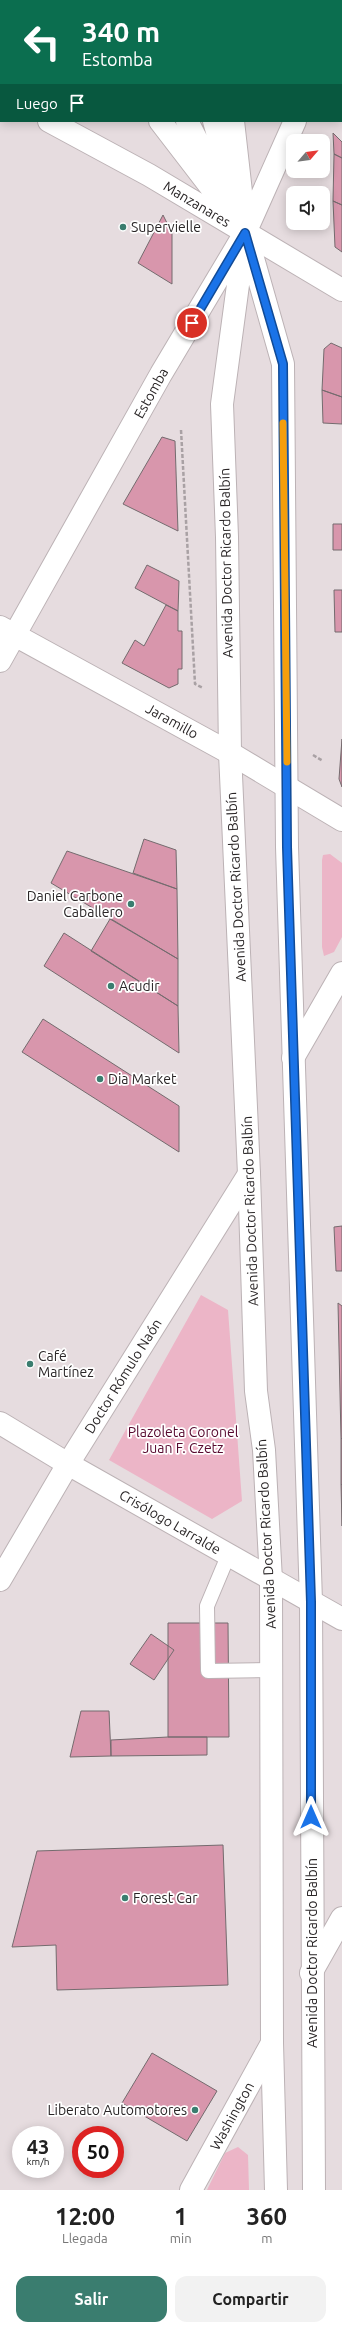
<!DOCTYPE html>
<html lang="es">
<head>
<meta charset="utf-8">
<style>
  body { margin:0; font-family:Ubuntu,sans-serif; background:#f2f2f2; color:#222; height:100vh; display:flex; flex-direction:column; font-size:15px; white-space:nowrap }
  * { box-sizing:border-box; margin:0 }
  p { font-size:13px; color:#767676 }
  .icon { flex:none; width:22px; height:22px; fill:none; stroke:currentColor; stroke-width:2; stroke-linecap:round; stroke-linejoin:round }
  .map { position:relative; height:2190px; overflow:hidden }
  .sheet { display:flex; flex-direction:column; background:#fff; flex:1 }
  .sheet>* { flex:none }
  .top-card { position:absolute; left:0px; top:0px; width:342px; height:122px; box-shadow:0 2px 10px #0003; background:#0b6e4f; color:#fff; overflow:hidden }
  .needle { width:26px; rotate:62deg }
  .fabs { position:absolute; left:286px; top:134px; display:grid; gap:8px }
  .fabs a { display:grid; place-items:center; width:44px; height:44px; border-radius:8px; background:#fff; box-shadow:0 2px 10px #0003; font-size:20px }
  .speed { position:absolute; left:12px; top:2126px; display:flex; gap:8px; font-size:20px; font-weight:700; text-align:center }
  .speed>* { display:grid; place-content:center; width:52px; height:52px; border-radius:50%; background:#fff; box-shadow:0 2px 10px #0003; line-height:1 }
  .speed small { font-size:10px; font-weight:400 }
  .speed .limit { border:6px solid #d22; background:#fff; color:#111 }
  .pin { position:absolute; display:grid; place-items:center; width:34px; height:34px; color:#fff; margin:-17px; border:2px solid #fff; border-radius:50%; box-shadow:0 1px 4px #0007 }
  .me { position:absolute; width:44px; margin:-22px; rotate:0deg; stroke-linejoin:round; filter:drop-shadow(0 0 3px #0008) }
  .turn { display:flex; align-items:center; gap:14px; height:84px; padding:0 16px; font-size:18px }
  .turn .icon { width:52px; height:52px; stroke-width:2.5 }
  .turn b { display:block; font-size:28px; line-height:34px }
  .then { display:flex; align-items:center; height:38px; padding:0 16px; background:#0003; gap:8px; font-size:15px }
  .eta { display:flex; justify-content:space-evenly; align-items:center; height:68px; text-align:center }
  .eta b { font-size:24px; font-weight:700; line-height:28px }
  .button { display:flex; gap:8px; margin-top:auto; padding:8px 16px }
  .button a { flex:1; height:46px; border-radius:12px; background:#3a7d6f; color:#fff; font-size:16px; font-weight:700; line-height:46px; text-align:center }
  .button a+a { background:#f2f2f2; color:#222 }
  .map>svg:first-child { display:block }
  .green { fill:#ecb5c7 }
  .building { fill:#d896ac; stroke:#746b6e }
  .lines { fill:none; stroke-linecap:round; stroke-linejoin:round }
  .service-casing { stroke:#bcb2b5; stroke-width:16 }
  .minor-casing { stroke:#bcb2b5; stroke-width:24 }
  .tertiary-casing { stroke:#bcb2b5; stroke-width:24 }
  .secondary-casing { stroke:#bcb2b5; stroke-width:24 }
  .path { stroke:#a9a1a4; stroke-width:2.5; stroke-dasharray:4 2; stroke-linecap:butt }
  .service { stroke:#fff; stroke-width:14 }
  .minor { stroke:#fff; stroke-width:22 }
  .tertiary { stroke:#fff; stroke-width:22 }
  .secondary { stroke:#fff; stroke-width:22 }
  .route-casing { stroke:#114b97; stroke-width:10 }
  .route { stroke:#1a73e8; stroke-width:7 }
  .slow { stroke:#f59e0b; stroke-width:7 }
  .poi-dot { fill:#3a7d6f; stroke:#fff; stroke-width:1.5 }
  .labels { text-anchor:middle; dominant-baseline:central; stroke-width:3.5; stroke-linejoin:round; paint-order:stroke }
  .street-label { font-size:14px; fill:#2a2627; stroke:#fff }
  .poi-label { font-size:14px; fill:#2a2627; stroke:#fff; text-anchor:start }
  .park-label { font-size:14px; fill:#57092f; stroke:#fff }
</style>
</head>
<body>
<div class="map">
<svg width="342" height="2190" viewBox="0 0 342 2190">
  <rect width="100%" height="100%" fill="#e6dcdf"/>
  <path class="green" d="M 330,854 L 342,863 L 342,937 L 334,952 L 324,956 L 322,947 L 322,860 L 323,855 Z
    M 201,1295 L 228,1310 L 242,1501 L 212,1519 L 109,1460 Z
    M 238,2147 L 248,2155 L 249,2190 L 207,2190 L 225,2153 Z"/>
  <path class="building" d="M 333,133 L 342,142 L 342,158 L 334,154 Z
    M 334,154 L 342,158 L 342,205 L 333,201 Z
    M 333,201 L 342,205 L 342,252 L 335,247 Z
    M 163,215 L 172,233 L 172,284 L 138,263 Z
    M 331,343 L 342,348 L 342,397 L 322,390 L 324,349 Z
    M 322,390 L 342,397 L 342,424 L 323,423 Z
    M 162,437 L 175,441 L 178,531 L 123,504 Z
    M 333,524 L 342,524 L 342,550 L 333,550 Z
    M 147,565 L 179,581 L 178,611 L 135,588 Z
    M 334,590 L 342,590 L 342,632 L 335,632 Z
    M 166,605 L 178,611 L 178,631 L 182,631 L 182,669 L 178,669 L 178,684 L 169,688 L 122,663 L 135,640 L 144,646 Z
    M 342,739 L 342,787 L 339,779 Z
    M 144,839 L 176,850 L 177,889 L 133,873 Z
    M 67,851 L 177,889 L 178,959 L 51,883 Z
    M 110,919 L 178,959 L 178,1006 L 91,951 Z
    M 64,933 L 178,1006 L 179,1053 L 44,966 Z
    M 43,1019 L 179,1106 L 179,1152 L 22,1052 Z
    M 342,1226 L 342,1271 L 336,1271 L 334,1227 Z
    M 338,1303 L 342,1306 L 342,1439 L 341,1438 Z
    M 341,1438 L 342,1439 L 342,1485 L 341,1484 Z
    M 341,1484 L 342,1485 L 342,1526 L 342,1525 Z
    M 168,1623 L 228,1623 L 229,1737 L 168,1737 Z
    M 151,1634 L 174,1650 L 154,1680 L 130,1664 Z
    M 81,1711 L 109,1711 L 111,1756 L 70,1757 Z
    M 168,1737 L 207,1737 L 207,1755 L 111,1756 L 111,1740 Z
    M 223,1845 L 228,1985 L 57,1990 L 56,1945 L 12,1947 L 37,1851 Z
    M 152,2053 L 217,2091 L 187,2141 L 122,2103 Z"/>
  <g class="lines">
    <defs>
      <path id="service" d="M 228,1556 L 207,1606 L 208,1671 L 271,1670"/>
      <path id="minor" d="M 85,0 L 86,1
        M 188,0 L 188,1
        M 341,38 L 342,37
        M 0,95 L 1,95
        M 49,121 L 149,175 L 342,290
        M 160,121 L 223,203
        M 233,121 L 241,192
        M 0,627 L 230,753 L 342,820
        M 0,661 L 161,374 L 245,233 L 295,121
        M 293,1058 L 342,973
        M 0,1580 L 68,1464 L 249,1174
        M 311,1973 L 342,1918
        M 191,2190 L 272,2043"/>
      <path id="tertiary" d="M 0,1423 L 68,1464 L 342,1619"/>
      <path id="secondary" d="M 120,0 L 120,1
        M 158,0 L 159,1
        M 187,121 L 224,193
        M 214,121 L 283,364 L 287,847 L 311,1602 L 314,2190
        M 244,240 L 222,404 L 227,537 L 230,753 L 249,1174 L 256,1391 L 264,1450 L 271,1580 L 272,2043 L 276,2190"/>
    </defs>
    <use href="#service" class="service-casing"/>
    <use href="#minor" class="minor-casing"/>
    <use href="#tertiary" class="tertiary-casing"/>
    <use href="#secondary" class="secondary-casing"/>
    <path class="path" d="M 181,430 L 195,684 L 203,688
      M 313,755 L 323,761"/>
    <use href="#service" class="service"/>
    <use href="#minor" class="minor"/>
    <use href="#tertiary" class="tertiary"/>
    <use href="#secondary" class="secondary"/>
  </g>
  <g class="lines">
    <defs>
      <path id="route" d="M 192,323 L 245,233 L 283,364 L 287,847 L 311,1602 L 311,1817"/>
    </defs>
    <use href="#route" class="route-casing"/>
    <use href="#route" class="route"/>
    <path class="slow" d="M 283,423 L 287,762"/>
  </g>
  <g class="poi-dot">
    <circle cx="123" cy="227" r="4"/>
    <circle cx="131" cy="904" r="4"/>
    <circle cx="111" cy="986" r="4"/>
    <circle cx="100" cy="1079" r="4"/>
    <circle cx="30" cy="1364" r="4"/>
    <circle cx="125" cy="1898" r="4"/>
    <circle cx="195" cy="2110" r="4"/>
  </g>
  <g class="labels">
    <g class="street-label">
      <text transform="translate(197 204) rotate(31)">Manzanares</text>
      <text transform="translate(151 393) rotate(-61)">Estomba</text>
      <text transform="translate(226 563) rotate(-91)">Avenida Doctor Ricardo Balbín</text>
      <text transform="translate(172 721) rotate(29)">Jaramillo</text>
      <text transform="translate(236 887) rotate(-93)">Avenida Doctor Ricardo Balbín</text>
      <text transform="translate(250 1211) rotate(-92)">Avenida Doctor Ricardo Balbín</text>
      <text transform="translate(123 1376) rotate(-58)">Doctor Rómulo Naón</text>
      <text transform="translate(170 1522) rotate(30)">Crisólogo Larralde</text>
      <text transform="translate(266 1534) rotate(-93)">Avenida Doctor Ricardo Balbín</text>
      <text transform="translate(312 1953) rotate(-90)">Avenida Doctor Ricardo Balbín</text>
      <text transform="translate(232 2116) rotate(-61)">Washington</text>
    </g>
    <g class="poi-label">
      <text x="131" y="227">Supervielle</text>
      <text x="123" y="896" text-anchor="end">Daniel Carbone<tspan x="123" dy="16">Caballero</tspan></text>
      <text x="119" y="986">Acudir</text>
      <text x="108" y="1079">Dia Market</text>
      <text x="38" y="1356">Café<tspan x="38" dy="16">Martínez</tspan></text>
      <text x="133" y="1898">Forest Car</text>
      <text x="187" y="2110" text-anchor="end">Liberato Automotores</text>
    </g>
    <g class="park-label">
      <text x="183" y="1432">Plazoleta Coronel<tspan x="183" dy="16">Juan F. Czetz</tspan></text>
    </g>
  </g>
</svg>
<div class="fabs">
<a><svg class="needle" viewBox="-14 -14 28 28"><path d="M0-13l5 13h-10z" fill="#e53935"/><path d="M0 13l5-13h-10z" fill="#767676"/></svg></a>
<a><svg class="icon" aria-label="sound" viewBox="0 0 24 24"><path d="M4 9h4l5-4v14l-5-4H4zM17 9q2 3 0 6"/></svg></a>
</div>
<div class="speed"><div>43<small>km/h</small></div><div class="limit">50</div></div>
<div class="pin" style="left:192px;top:323px;background:#d93025"><svg class="icon" aria-label="arrive" viewBox="0 0 24 24"><path d="M6 21V4h12l-3 4 3 4H6"/></svg></div>
<svg class="me" style="left:311px;top:1817px" viewBox="-20 -20 40 40"><path d="M0-17L14 15 0 8-14 15z" fill="#1a73e8" stroke="#fff" stroke-width="4"/></svg>
<div class="top-card">
<div class="turn"><svg class="icon" aria-label="left" viewBox="0 0 24 24"><path d="M17 20v-9H6M10 6l-5 5 5 5"/></svg><div><b>340 m</b>Estomba</div></div>
<div class="then">Luego<svg class="icon" aria-label="arrive" viewBox="0 0 24 24"><path d="M6 21V4h12l-3 4 3 4H6"/></svg></div>
</div>
</div>
<section class="sheet">
<div class="eta">
<div><b>12:00</b><p>Llegada</p></div>
<div><b>1</b><p>min</p></div>
<div><b>360</b><p>m</p></div>
</div>
<div class="button"><a>Salir</a><a>Compartir</a></div>
</section>
</body>
</html>
